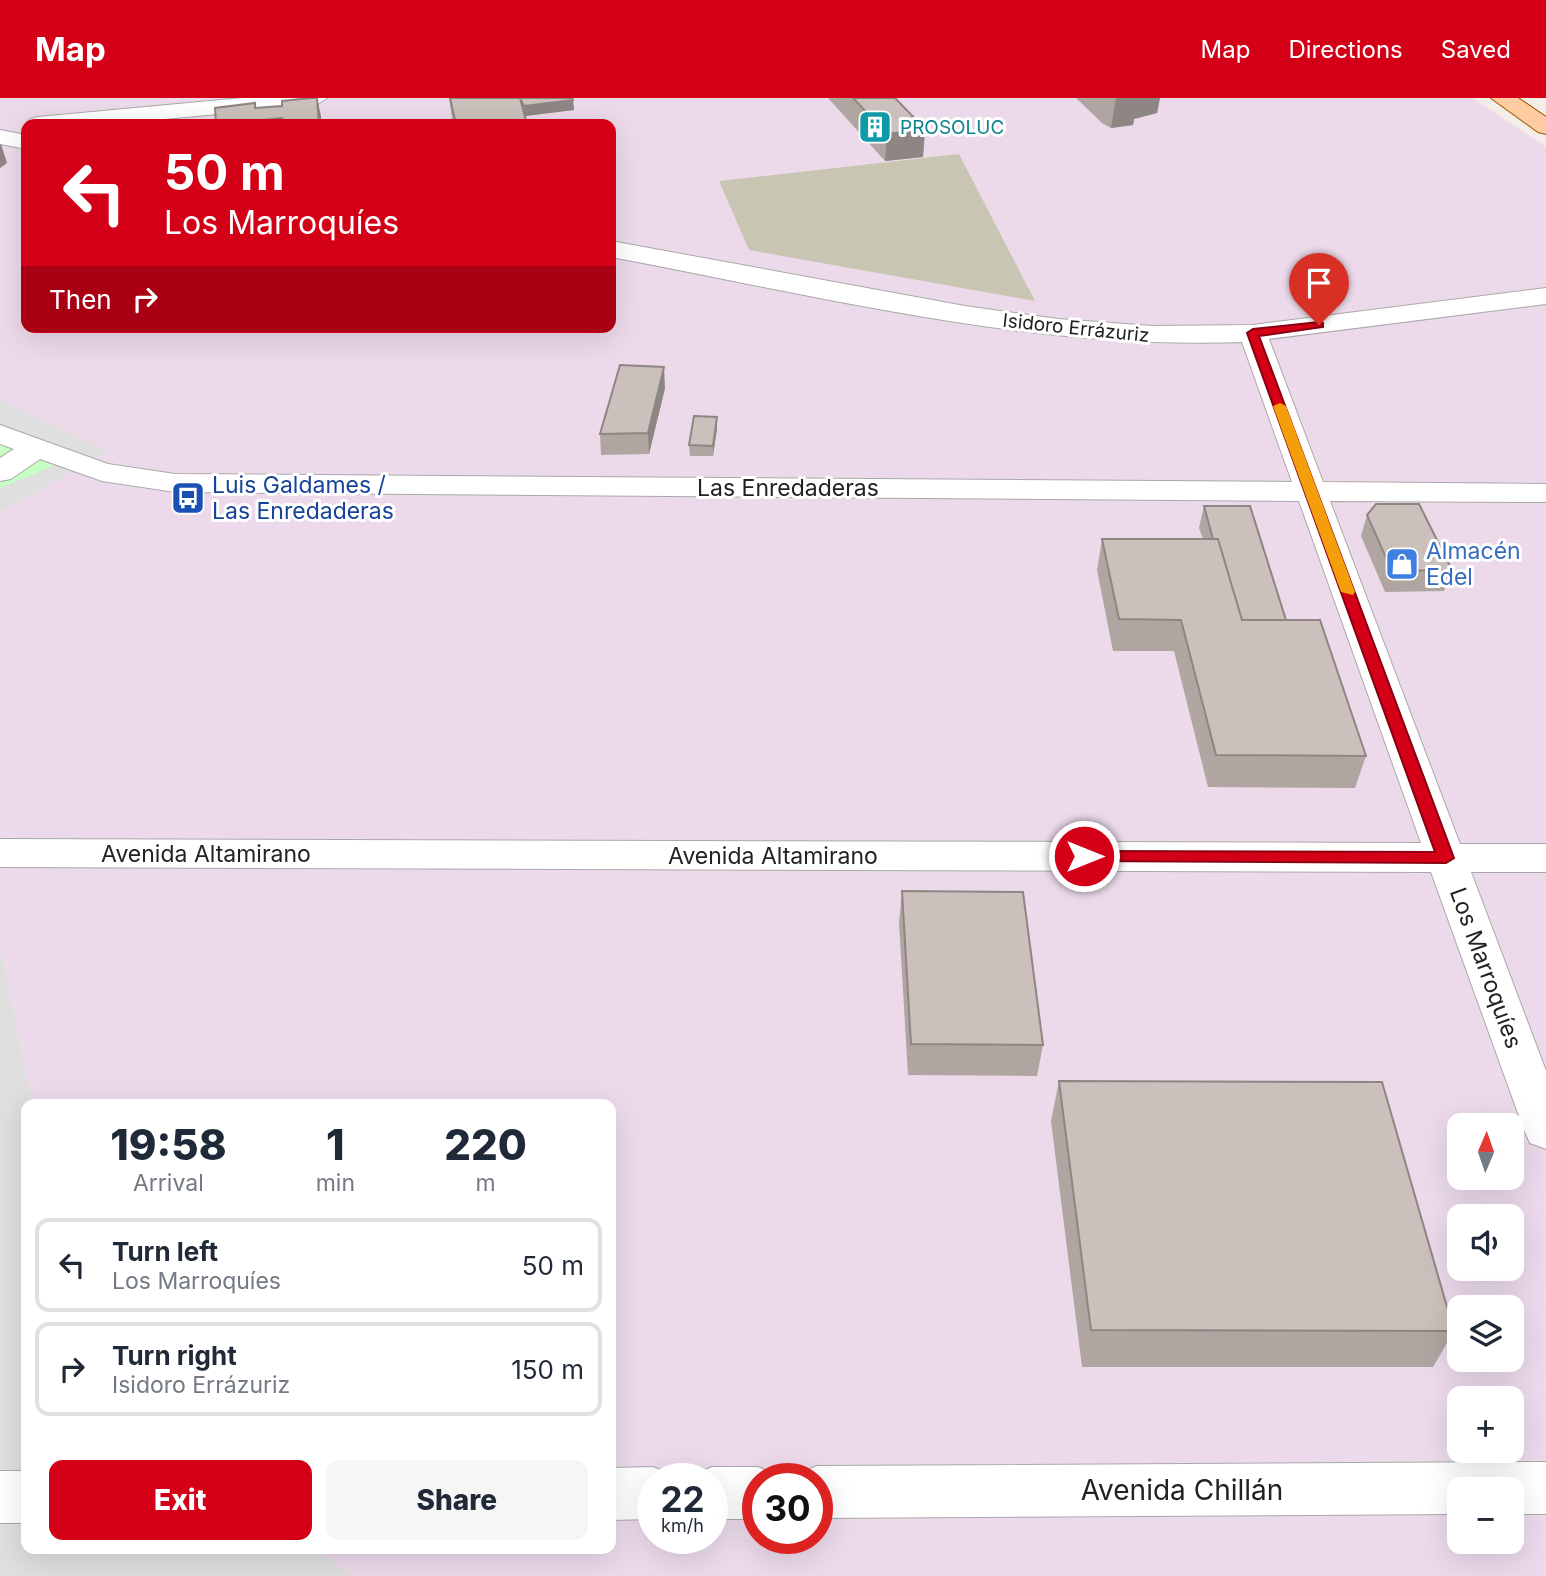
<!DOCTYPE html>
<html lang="en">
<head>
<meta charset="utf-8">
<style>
  body { margin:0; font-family:Inter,sans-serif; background:#f6f6f7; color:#1f2937; height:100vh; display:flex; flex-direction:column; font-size:26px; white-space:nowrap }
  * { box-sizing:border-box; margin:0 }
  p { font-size:23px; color:#747a83 }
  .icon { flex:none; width:38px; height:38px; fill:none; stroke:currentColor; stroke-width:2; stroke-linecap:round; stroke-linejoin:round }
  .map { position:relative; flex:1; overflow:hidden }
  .side { position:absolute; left:21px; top:1001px; width:595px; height:455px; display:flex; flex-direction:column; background:#fff; border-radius:14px; box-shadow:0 7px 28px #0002 }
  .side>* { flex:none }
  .banner { position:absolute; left:21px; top:21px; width:595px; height:214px; border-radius:14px; box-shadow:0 7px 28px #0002; background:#d40018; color:#fff; overflow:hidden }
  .needle { width:46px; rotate:2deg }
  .controls { position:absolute; left:1447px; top:1015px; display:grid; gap:14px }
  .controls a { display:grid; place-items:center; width:77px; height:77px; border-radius:14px; background:#fff; box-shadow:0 7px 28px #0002; font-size:35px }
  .speed { position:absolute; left:637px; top:1365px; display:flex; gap:14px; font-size:35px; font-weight:700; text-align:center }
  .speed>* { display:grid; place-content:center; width:91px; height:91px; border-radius:50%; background:#fff; box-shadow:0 7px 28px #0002; line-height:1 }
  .speed small { font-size:18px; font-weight:400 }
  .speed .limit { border:10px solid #d22; background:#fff; color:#111 }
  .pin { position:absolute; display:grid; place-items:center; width:60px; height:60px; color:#fff; margin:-72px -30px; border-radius:50% 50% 50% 0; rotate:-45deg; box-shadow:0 0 7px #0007 }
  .pin .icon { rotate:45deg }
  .me { position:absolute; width:77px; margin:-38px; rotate:90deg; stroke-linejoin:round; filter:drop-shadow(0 0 5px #0008) }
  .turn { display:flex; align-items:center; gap:24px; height:147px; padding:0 28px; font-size:32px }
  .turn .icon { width:91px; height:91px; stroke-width:2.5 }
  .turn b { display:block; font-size:49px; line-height:60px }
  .then { display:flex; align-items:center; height:66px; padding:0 28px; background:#0003; gap:14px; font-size:26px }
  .eta { display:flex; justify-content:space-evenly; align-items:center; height:119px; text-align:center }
  .eta b { font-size:42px; font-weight:800; line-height:49px }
  .cta { display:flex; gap:14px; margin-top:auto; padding:14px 28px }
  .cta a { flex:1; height:80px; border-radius:14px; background:#d40018; color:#fff; font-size:28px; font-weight:800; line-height:80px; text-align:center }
  .cta a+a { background:#f6f6f7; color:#1f2937 }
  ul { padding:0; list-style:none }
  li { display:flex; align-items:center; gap:21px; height:94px; margin:0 14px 10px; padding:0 14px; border:4px solid #e0e1e3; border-radius:14px }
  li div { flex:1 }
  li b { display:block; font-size:26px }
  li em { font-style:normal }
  header { display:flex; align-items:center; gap:42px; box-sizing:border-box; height:98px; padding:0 35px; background:#d40018; color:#fff }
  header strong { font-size:33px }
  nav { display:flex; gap:38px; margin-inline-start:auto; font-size:24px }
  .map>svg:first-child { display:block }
  .residential { fill:#e0dfdf }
  .industrial { fill:#ecdaeb; fill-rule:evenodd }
  .construction { fill:#c8c6b2 }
  .park { fill:#c6fec4 }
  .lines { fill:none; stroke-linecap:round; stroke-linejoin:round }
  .minor-casing { stroke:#a9a9a9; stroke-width:2 }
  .major-casing { stroke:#a05900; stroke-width:2 }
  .minor { fill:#fff; fill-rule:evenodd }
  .major { fill:#ffcca1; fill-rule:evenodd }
  .wall { fill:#afa5a1 }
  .shaded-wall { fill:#8e8683 }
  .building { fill:#cbc0bb; stroke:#8e8683; stroke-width:2 }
  .route { fill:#d40018; stroke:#8a0010; stroke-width:2 }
  .slow { fill:#f59e0b }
  .labels { text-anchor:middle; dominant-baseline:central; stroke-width:6; stroke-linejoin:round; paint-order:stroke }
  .far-culture-label { font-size:19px; fill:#0d838f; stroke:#fff; text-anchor:start }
  .far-street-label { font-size:19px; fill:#222; stroke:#fff }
  .transit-label { font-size:23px; fill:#164399; stroke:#fff; text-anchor:start }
  .street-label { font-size:23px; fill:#222; stroke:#fff }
  .shop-label { font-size:23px; fill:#366cbe; stroke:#fff; text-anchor:start }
  .near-street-label { font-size:28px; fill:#222; stroke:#fff }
</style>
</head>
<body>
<header>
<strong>Map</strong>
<nav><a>Map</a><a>Directions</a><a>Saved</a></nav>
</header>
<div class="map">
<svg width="1546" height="1478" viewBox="0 0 1546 1478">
  <rect width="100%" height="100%" fill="#f3eee8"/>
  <path class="residential" d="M 0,301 L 110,353 L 0,414 Z
    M 0,848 L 33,1006 L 26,1006 L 26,1451 L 311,1451 L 356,1478 L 0,1478 Z"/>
  <path class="industrial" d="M 0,0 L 1473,0 L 1546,49 L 1546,1478 L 356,1478 L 311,1451 L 611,1451 L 611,1006 L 33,1006 L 0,848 L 0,414 L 109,353 L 0,301 ZM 26,26 L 611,26 L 611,229 L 26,229 ZM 1460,1027 L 1512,1027 L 1512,1080 L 1460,1080 ZM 1460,1118 L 1512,1118 L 1512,1171 L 1460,1171 ZM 1460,1209 L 1512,1209 L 1512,1262 L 1460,1262 ZM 1460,1300 L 1512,1300 L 1512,1353 L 1460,1353 ZM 653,1381 L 712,1381 L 712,1440 L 653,1440 ZM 758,1381 L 817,1381 L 817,1440 L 758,1440 ZM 1460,1391 L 1512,1391 L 1512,1444 L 1460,1444 Z"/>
  <path class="construction" d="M 959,56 L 1035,203 L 749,152 L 719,83 Z"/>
  <path class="park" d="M 0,332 L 67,362 L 0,390 Z"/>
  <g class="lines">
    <defs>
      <path id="minor" d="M 242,0 L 327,0 L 316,7 L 110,26 L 26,26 L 30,21 L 38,19 Z
        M 0,32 L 26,37 L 26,51 L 0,46 Z
        M 611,143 L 965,208 L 1058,221 L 1153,228 L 1253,227 L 1546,190 L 1546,206 L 1269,241 L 1323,384 L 1546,386 L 1546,404 L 1330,403 L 1460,746 L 1546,746 L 1546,774 L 1471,774 L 1546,973 L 1546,1051 L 1530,1045 L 1524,1032 L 1431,774 L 0,769 L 0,741 L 1421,745 L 1299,403 L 175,394 L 102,383 L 40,361 L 11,381 L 0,383 L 0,360 L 14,351 L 0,346 L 0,327 L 108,366 L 175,376 L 1292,384 L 1242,244 C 1029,252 819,198 611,159 Z
        M 1546,1364 L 1546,1416 L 1512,1416 L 1512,1391 L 1460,1391 L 1460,1416 L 817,1420 L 817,1381 L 796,1381 L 798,1376 L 817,1368 Z
        M 653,1369 L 672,1377 L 673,1381 L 653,1381 L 653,1421 L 611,1422 L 611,1370 Z
        M 712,1369 L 758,1369 L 777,1377 L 778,1381 L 758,1381 L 758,1421 L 712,1421 L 712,1381 L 692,1381 L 693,1377 Z
        M 0,1373 L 26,1373 L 26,1425 L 0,1425 Z"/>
      <path id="major" d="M 1491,0 L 1518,0 L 1546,19 L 1546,36 L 1538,34 Z"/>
    </defs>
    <use href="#minor" class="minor-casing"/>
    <use href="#major" class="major-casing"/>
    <use href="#minor" class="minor"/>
    <use href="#major" class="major"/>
  </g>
  <path class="wall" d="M 449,0 L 573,2 L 574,12 L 525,18 L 527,26 L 453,26 Z
    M 828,0 L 895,0 L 925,31 L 923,59 L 885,63 Z
    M 1076,0 L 1160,0 L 1157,15 L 1134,21 L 1133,27 L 1111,30 L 1102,25 Z
    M 256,10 L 321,18 L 321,26 L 216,26 Z
    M 665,290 L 649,356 L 601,357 L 600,336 Z
    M 717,330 L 713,358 L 690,358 L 689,347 Z
    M 1204,408 L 1286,522 L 1366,658 L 1355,690 L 1208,689 L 1174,553 L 1113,553 L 1097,472 L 1102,441 L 1203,441 L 1199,430 Z
    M 1367,417 L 1452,472 L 1444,493 L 1385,494 L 1361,438 Z
    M 902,793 L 1043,947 L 1037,978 L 908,977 L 899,825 Z
    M 1059,983 L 1454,1233 L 1433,1269 L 1082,1269 L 1051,1023 Z"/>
  <path class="shaded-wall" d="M 317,0 L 321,18 L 321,26 L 319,26 Z
    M 1116,0 L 1160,0 L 1157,15 L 1134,21 L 1133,27 L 1111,30 Z
    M 573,2 L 574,12 L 525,18 L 524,8 Z
    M 925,31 L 923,59 L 885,63 L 887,36 Z
    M 1,46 L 7,65 L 0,70 L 0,47 Z
    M 664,269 L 665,290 L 649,356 L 648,335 Z
    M 717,319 L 717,330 L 713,358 L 713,348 Z"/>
  <path class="building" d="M 311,0 L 317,0 L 319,26 L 283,26 L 282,20 L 254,23 L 254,26 L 216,26 L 215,10 L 255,5 L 255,10 L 282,8 L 282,3 Z
    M 450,0 L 520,0 L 527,26 L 456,26 Z
    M 520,0 L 572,0 L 573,2 L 524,8 Z
    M 853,0 L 895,0 L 925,31 L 887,36 Z
    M 620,267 L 664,269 L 648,335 L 600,336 Z
    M 694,318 L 717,319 L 713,348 L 689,347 Z
    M 1376,406 L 1419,406 L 1452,472 L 1392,473 L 1367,417 Z
    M 1204,408 L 1250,408 L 1286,522 L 1242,522 L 1218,441 L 1213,441 Z
    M 1102,441 L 1218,441 L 1242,522 L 1320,522 L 1366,658 L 1216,657 L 1181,522 L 1119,521 Z
    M 902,793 L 1023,794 L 1043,947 L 911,946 Z
    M 1059,983 L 1382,984 L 1454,1233 L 1091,1232 Z"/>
  <path class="route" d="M 1319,224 L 1323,225 L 1323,229 L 1259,238 L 1454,760 L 1446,765 L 1079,763 L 1079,754 L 1084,753 L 1435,754 L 1247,235 L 1253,231 Z"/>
  <path class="slow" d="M 1280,305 L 1286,308 L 1355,494 L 1353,497 L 1341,494 L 1273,308 Z"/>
  <defs>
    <symbol id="building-square" viewBox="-11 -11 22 22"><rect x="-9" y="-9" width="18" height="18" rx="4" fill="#0f9aa8" stroke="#fff"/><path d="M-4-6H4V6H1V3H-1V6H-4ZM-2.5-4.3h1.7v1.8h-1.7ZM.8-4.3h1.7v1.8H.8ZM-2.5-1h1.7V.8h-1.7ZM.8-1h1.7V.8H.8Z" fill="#fff"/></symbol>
    <symbol id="bus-square" viewBox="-11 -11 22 22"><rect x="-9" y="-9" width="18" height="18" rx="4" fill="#1a4fb4" stroke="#fff"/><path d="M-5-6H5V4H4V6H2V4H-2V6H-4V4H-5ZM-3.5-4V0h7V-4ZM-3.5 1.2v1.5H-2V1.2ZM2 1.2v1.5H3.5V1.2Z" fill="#fff"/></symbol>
    <symbol id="shop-square" viewBox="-11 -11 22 22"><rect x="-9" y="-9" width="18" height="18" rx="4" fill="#3f7fe0" stroke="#fff"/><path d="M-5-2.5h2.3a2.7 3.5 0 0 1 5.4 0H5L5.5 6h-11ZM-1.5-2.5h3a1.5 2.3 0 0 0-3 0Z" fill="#fff"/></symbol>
  </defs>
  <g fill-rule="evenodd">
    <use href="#building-square" x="856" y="10" width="38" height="38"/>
    <use href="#bus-square" x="169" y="381" width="38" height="38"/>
    <use href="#shop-square" x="1383" y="447" width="38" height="38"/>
  </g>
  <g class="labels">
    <g class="far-culture-label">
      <text x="900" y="29">PROSOLUC</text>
    </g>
    <g class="far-street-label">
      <text transform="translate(1076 230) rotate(6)">Isidoro Errázuriz</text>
    </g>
    <g class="transit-label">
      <text x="212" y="387">Luis Galdames /<tspan x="212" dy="26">Las Enredaderas</tspan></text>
    </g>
    <g class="street-label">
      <text x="788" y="390">Las Enredaderas</text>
      <text x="206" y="756">Avenida Altamirano</text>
      <text x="773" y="758">Avenida Altamirano</text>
      <text transform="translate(1486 870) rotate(70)">Los Marroquíes</text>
    </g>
    <g class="shop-label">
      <text x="1426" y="453">Almacén<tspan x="1426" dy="26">Edel</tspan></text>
    </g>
    <g class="near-street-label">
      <text x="1182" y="1392">Avenida Chillán</text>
    </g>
  </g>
</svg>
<div class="controls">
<a><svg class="needle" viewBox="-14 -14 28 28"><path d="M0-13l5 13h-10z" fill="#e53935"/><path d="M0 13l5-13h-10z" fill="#747a83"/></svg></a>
<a><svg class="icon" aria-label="sound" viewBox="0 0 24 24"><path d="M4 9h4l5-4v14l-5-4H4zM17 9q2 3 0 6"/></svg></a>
<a><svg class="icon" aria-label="layers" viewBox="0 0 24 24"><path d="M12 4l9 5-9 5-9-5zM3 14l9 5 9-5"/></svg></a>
<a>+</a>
<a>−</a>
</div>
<div class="speed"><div>22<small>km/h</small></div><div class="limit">30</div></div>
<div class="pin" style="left:1319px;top:227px;background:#d93025"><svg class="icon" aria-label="arrive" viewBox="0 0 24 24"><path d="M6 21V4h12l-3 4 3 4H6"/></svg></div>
<svg class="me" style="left:1084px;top:758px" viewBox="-20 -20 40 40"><circle r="17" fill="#d40018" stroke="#fff" stroke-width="3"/><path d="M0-11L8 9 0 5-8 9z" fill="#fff"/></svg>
<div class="banner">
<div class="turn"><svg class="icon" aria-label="left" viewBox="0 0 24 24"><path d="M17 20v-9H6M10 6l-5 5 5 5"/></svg><div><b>50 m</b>Los Marroquíes</div></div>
<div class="then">Then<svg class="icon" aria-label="right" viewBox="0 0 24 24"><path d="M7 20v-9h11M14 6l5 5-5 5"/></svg></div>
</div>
<section class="side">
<div class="eta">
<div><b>19:58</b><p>Arrival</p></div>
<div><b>1</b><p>min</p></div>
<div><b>220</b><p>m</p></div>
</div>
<ul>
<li><svg class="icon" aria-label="left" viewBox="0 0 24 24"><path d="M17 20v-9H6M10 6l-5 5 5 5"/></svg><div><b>Turn left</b><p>Los Marroquíes</p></div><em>50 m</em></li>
<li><svg class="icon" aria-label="right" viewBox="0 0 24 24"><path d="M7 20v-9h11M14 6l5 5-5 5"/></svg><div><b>Turn right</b><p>Isidoro Errázuriz</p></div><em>150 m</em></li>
</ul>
<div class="cta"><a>Exit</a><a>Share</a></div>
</section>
</div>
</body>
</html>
